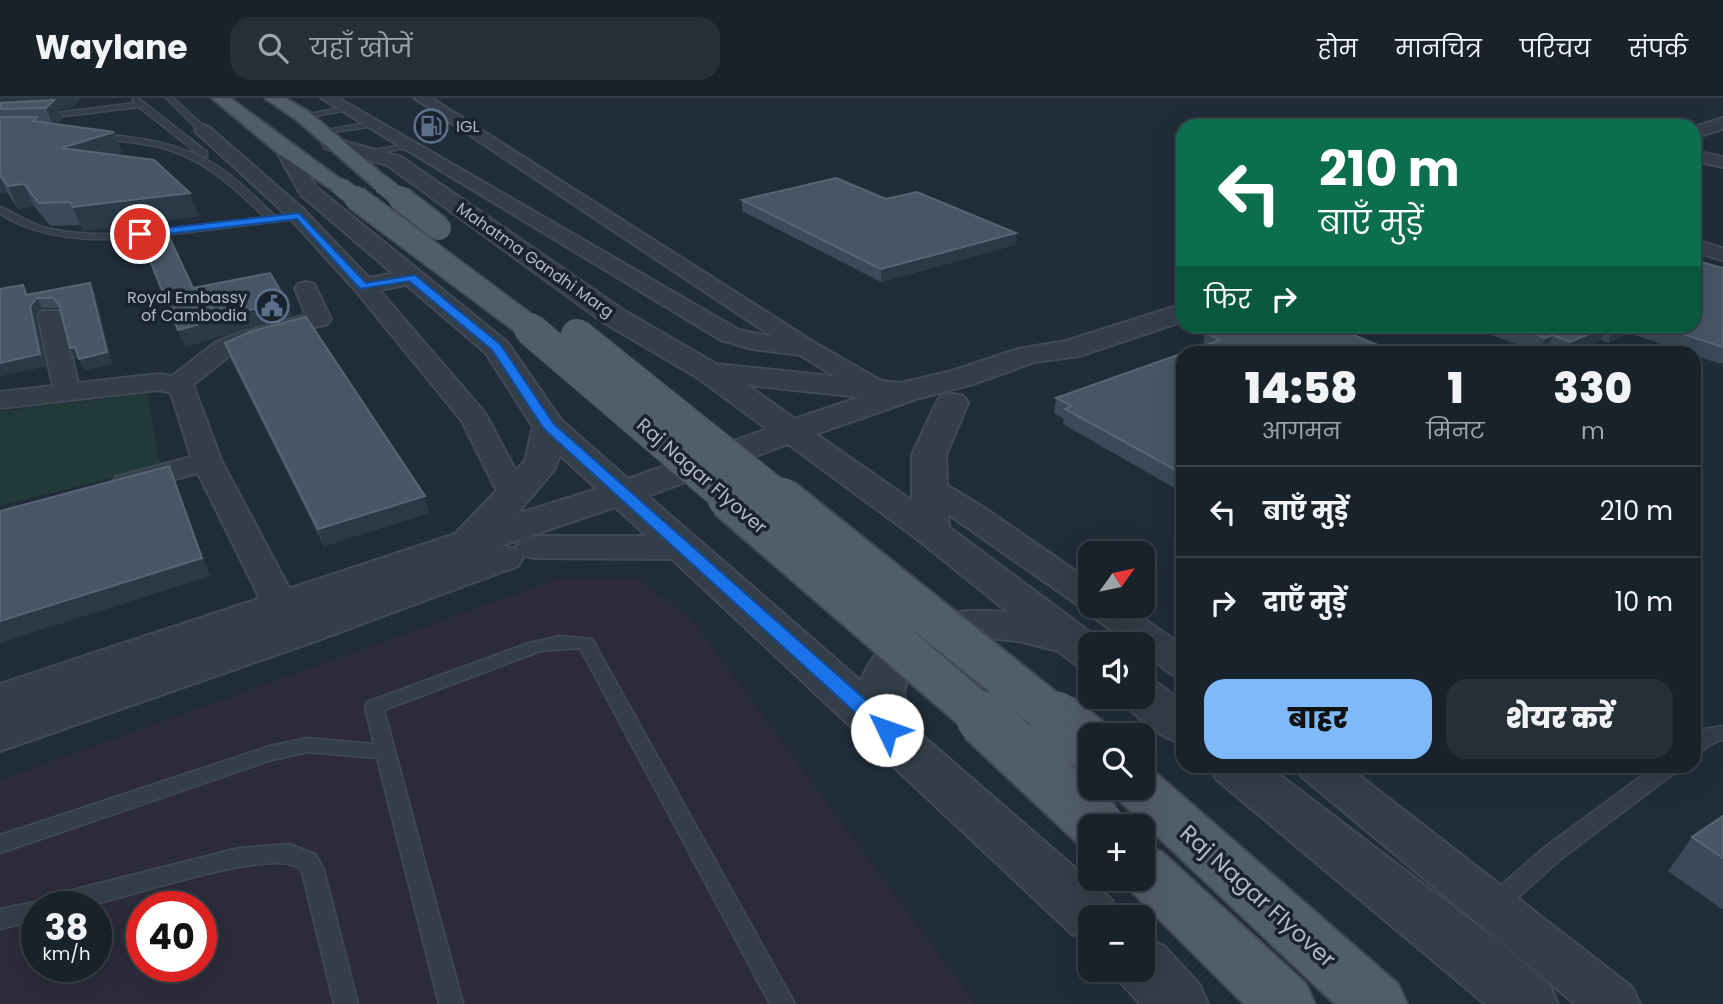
<!DOCTYPE html>
<html lang="hi">
<head>
<meta charset="utf-8">
<style>
  body { margin:0; font-family:Poppins,"Noto Sans Devanagari",sans-serif; background:#252f37; color:#f1f3f6; height:100vh; display:flex; flex-direction:column; font-size:26px; white-space:nowrap }
  * { box-sizing:border-box; margin:0 }
  p { font-size:23px; color:#9fa4a9 }
  .icon { flex:none; width:38px; height:38px; fill:none; stroke:currentColor; stroke-width:2; stroke-linecap:round; stroke-linejoin:round }
  .map { position:relative; flex:1; overflow:hidden }
  .drawer { position:absolute; left:1176px; top:248px; width:525px; height:427px; display:flex; flex-direction:column; background:#18222b; border-radius:21px; box-shadow:0 7px 28px #0002,0 0 0 2px #363f47 }
  .drawer>* { flex:none }
  .banner { position:absolute; left:1176px; top:21px; width:525px; height:214px; border-radius:21px; box-shadow:0 7px 28px #0002,0 0 0 2px #363f47; background:#0b6e4f; color:#fff; overflow:hidden }
  .needle { width:46px; rotate:57deg }
  .fabs { position:absolute; left:1078px; top:443px; display:grid; gap:14px }
  .fabs a { display:grid; place-items:center; width:77px; height:77px; border-radius:14px; background:#18222b; box-shadow:0 7px 28px #0002,0 0 0 2px #363f47; font-size:35px }
  .speed { position:absolute; left:21px; top:793px; display:flex; gap:14px; font-size:35px; font-weight:700; text-align:center }
  .speed>* { display:grid; place-content:center; width:91px; height:91px; border-radius:50%; background:#18222b; box-shadow:0 7px 28px #0002,0 0 0 2px #363f47; line-height:1 }
  .speed small { font-size:18px; font-weight:400 }
  .speed .limit { border:10px solid #d22; background:#fff; color:#111 }
  .pin { position:absolute; display:grid; place-items:center; width:60px; height:60px; color:#fff; margin:-30px; border:4px solid #fff; border-radius:50%; box-shadow:0 2px 7px #0007 }
  .me { position:absolute; width:77px; margin:-38px; rotate:312deg; stroke-linejoin:round; filter:drop-shadow(0 0 5px #0008) }
  .turn { display:flex; align-items:center; gap:24px; height:147px; padding:0 28px; font-size:32px }
  .turn .icon { width:91px; height:91px; stroke-width:2.5 }
  .turn b { display:block; font-size:49px; line-height:60px }
  .then { display:flex; align-items:center; height:66px; padding:0 28px; background:#0003; gap:14px; font-size:26px }
  .eta { display:flex; justify-content:space-evenly; align-items:center; height:119px; text-align:center }
  .eta b { font-size:42px; font-weight:800; line-height:49px }
  .cta { display:flex; gap:14px; margin-top:auto; padding:14px 28px }
  .cta a { flex:1; height:80px; border-radius:21px; background:#7eb9fb; color:#111; font-size:28px; font-weight:800; line-height:80px; text-align:center }
  .cta a+a { background:#252f37; color:#f1f3f6 }
  ul { padding:0; list-style:none }
  li { display:flex; align-items:center; gap:21px; height:91px; padding:0 28px; border-top:2px solid #363f47 }
  li div { flex:1 }
  li b { display:block; font-size:26px }
  li em { font-style:normal }
  header { display:flex; align-items:center; gap:42px; box-sizing:border-box; height:98px; padding:0 35px; background:#18222b; border-bottom:2px solid #363f47 }
  header strong { font-size:33px }
  nav { display:flex; gap:38px; margin-inline-start:auto; font-size:24px }
  .search { width:490px; height:63px; background:#252f37; display:flex; align-items:center; gap:18px; box-sizing:border-box; padding:0 24px; border-radius:21px; color:#9fa4a9; font-size:26px }
  .map>svg:first-child { display:block }
  .medical { fill:#2c2b3a; fill-rule:evenodd }
  .green { fill:#22393a }
  .lines { fill:none; stroke-linecap:round; stroke-linejoin:round }
  .service-casing { stroke:#404a55; stroke-width:3 }
  .minor-casing { stroke:#404a55; stroke-width:4 }
  .tertiary-casing { stroke:#404a55; stroke-width:4 }
  .primary-casing { stroke:#404a55; stroke-width:4 }
  .service { fill:#333e49; fill-rule:evenodd }
  .minor { fill:#333e49; fill-rule:evenodd }
  .tertiary { fill:#333e49; fill-rule:evenodd }
  .primary { fill:#515d69; fill-rule:evenodd }
  .primary-bridge-far4-casing { stroke:#404a55; stroke-width:20; stroke-linecap:butt }
  .primary-bridge-far3-casing { stroke:#404a55; stroke-width:27; stroke-linecap:butt }
  .primary-bridge-far2-casing { stroke:#404a55; stroke-width:34; stroke-linecap:butt }
  .primary-bridge-far1-casing { stroke:#404a55; stroke-width:45; stroke-linecap:butt }
  .primary-bridge-casing { stroke:#404a55; stroke-width:57; stroke-linecap:butt }
  .primary-bridge-far4 { stroke:#515d69; stroke-width:18 }
  .primary-bridge-far3 { stroke:#515d69; stroke-width:24 }
  .primary-bridge-far2 { stroke:#515d69; stroke-width:32 }
  .primary-bridge-far1 { stroke:#515d69; stroke-width:41 }
  .primary-bridge { stroke:#515d69; stroke-width:53 }
  .wall { fill:#3b4958 }
  .shaded-wall { fill:#2b3947 }
  .building { fill:#475564; stroke:#576573; stroke-width:2 }
  .route { fill:#1a73e8; stroke:#114b97; stroke-width:2 }
  .labels { text-anchor:middle; dominant-baseline:central; stroke-width:7; stroke-linejoin:round; paint-order:stroke }
  .far-poi-label { font-size:16px; fill:#aeb9c6; stroke:#19232d; text-anchor:start }
  .far-street-label { font-size:16px; fill:#aeb9c6; stroke:#19232d }
  .street-label { font-size:19px; fill:#aeb9c6; stroke:#19232d }
  .near-street-label { font-size:23px; fill:#aeb9c6; stroke:#19232d }
</style>
</head>
<body>
<header>
<strong>Waylane</strong>
<div class="search"><svg class="icon" aria-label="search" viewBox="0 0 24 24"><circle cx="10" cy="10" r="6"/><path d="M15 15l6 6"/></svg>यहाँ खोजें</div>
<nav><a>होम</a><a>मानचित्र</a><a>परिचय</a><a>संपर्क</a></nav>
</header>
<div class="map">
<svg width="1723" height="906" viewBox="0 0 1723 906">
  <rect width="100%" height="100%" fill="#202d39"/>
  <path class="medical" d="M 561,480 L 636,480 L 691,521 L 975,906 L 0,906 L 0,682 ZM 37,808 L 96,808 L 96,868 L 37,868 ZM 142,808 L 201,808 L 201,868 L 142,868 Z"/>
  <path class="green" d="M 148,296 L 160,368 L 0,408 L 0,313 Z"/>
  <g class="lines">
    <defs>
      <path id="service" d="M 132,0 L 138,0 L 207,54 L 207,58 L 201,58 L 139,9 L 48,20 L 0,22 L 0,18 L 48,16 L 135,5 Z
        M 166,0 L 173,0 L 206,30 L 206,34 L 200,34 Z
        M 346,9 L 348,12 L 303,20 L 299,18 Z
        M 371,24 L 374,28 L 320,36 L 316,34 Z
        M 97,36 C 139,39 182,45 217,68 C 239,82 257,101 275,118 L 299,115 L 304,118 L 288,122 C 264,125 239,128 214,131 C 143,139 64,155 0,116 L 0,109 C 17,116 31,127 50,131 C 120,145 196,128 266,120 C 233,89 204,60 159,49 C 138,44 116,43 94,40 Z
        M 410,45 L 413,49 L 365,57 L 361,55 Z
        M 560,538 L 592,541 L 795,906 L 770,906 L 580,550 L 541,553 L 384,612 L 463,906 L 439,906 L 377,660 L 308,654 L 272,662 L 0,755 L 0,737 L 270,648 L 308,640 L 374,646 L 365,609 L 367,604 L 529,545 Z
        M 1723,628 L 1723,642 C 1710,644 1706,653 1694,656 L 1694,637 L 1699,632 Z
        M 1655,668 L 1680,668 L 1677,673 L 1561,761 L 1502,814 L 1494,817 L 1486,814 L 1483,807 L 1486,800 L 1545,749 Z
        M 289,746 L 315,756 L 324,772 L 358,906 L 334,906 L 302,774 C 285,743 120,803 85,808 C 70,811 52,808 37,808 L 37,822 L 0,831 L 0,811 L 40,803 L 49,798 L 239,750 Z"/>
      <path id="minor" d="M 321,0 L 338,0 L 739,232 L 773,239 L 414,0 L 431,0 L 815,245 L 885,285 L 889,291 L 885,297 L 876,299 L 867,297 L 800,257 L 752,251 L 721,242 Z
        M 203,27 L 209,29 L 302,110 L 369,180 L 412,172 L 420,174 L 423,179 L 420,184 L 379,192 L 485,315 L 529,398 L 525,405 L 514,407 L 503,405 L 462,323 L 356,193 L 288,118 L 197,35 L 195,32 Z
        M 1694,53 L 1723,59 L 1723,69 L 1694,63 Z
        M 1694,142 L 1723,150 L 1723,162 L 1694,154 Z
        M 306,184 L 314,186 L 331,221 L 327,226 L 256,245 L 234,254 L 193,287 L 222,364 L 313,535 L 308,543 L 295,547 L 282,543 L 277,535 L 198,375 L 127,394 L 116,391 L 112,385 L 116,379 L 191,359 L 171,295 L 159,292 L 0,310 L 0,294 L 53,288 L 38,218 L 42,213 L 58,213 L 62,218 L 78,285 L 159,276 L 172,278 L 216,244 L 238,235 L 306,217 L 295,191 L 298,186 Z
        M 929,380 L 940,383 L 986,411 L 1090,483 L 1090,508 L 1125,508 L 1183,548 L 1183,579 L 1170,575 L 1143,555 L 1143,546 L 1130,546 L 1089,516 L 1085,509 L 1078,507 L 918,395 L 914,389 L 918,383 Z
        M 1296,668 L 1347,668 L 1632,889 L 1640,906 L 1575,906 L 1302,679 Z"/>
      <path id="tertiary" d="M 1723,20 L 1723,31 L 1694,40 L 1694,29 Z
        M 332,40 L 401,59 L 623,212 L 716,266 L 901,285 L 952,273 L 1018,251 L 1066,243 L 1183,206 L 1183,223 L 1079,258 L 1035,264 L 973,286 L 916,301 L 816,336 L 912,403 L 912,357 L 936,305 L 941,298 L 952,296 L 963,298 L 968,305 L 946,357 L 949,429 L 1106,546 L 1090,546 L 1090,570 L 1075,566 L 1058,553 L 1019,543 L 980,539 L 955,542 L 940,548 L 909,574 L 904,594 L 909,626 L 1112,802 L 1120,819 L 1090,819 L 1090,843 L 1072,836 L 672,461 L 535,460 L 521,457 L 516,449 L 521,441 L 535,438 L 647,438 L 615,409 L 109,582 L 490,452 L 504,448 L 518,452 L 523,460 L 518,468 L 310,545 L 0,653 L 0,586 L 455,436 L 525,363 L 533,329 L 486,255 L 301,97 L 276,52 L 279,48 L 293,48 L 316,89 L 507,244 L 561,322 L 628,381 L 767,331 L 698,280 L 603,224 L 387,67 L 325,50 L 323,46 ZM 747,287 L 860,299 L 795,321 ZM 788,346 L 917,441 L 1009,515 C 953,506 882,524 861,583 L 648,398 ZM 560,357 L 597,391 L 517,416 L 554,372 Z
        M 1143,581 L 1159,586 L 1183,604 L 1183,646 C 1160,639 1134,620 1121,598 L 1143,598 Z
        M 1209,668 L 1268,668 L 1498,843 L 1549,886 L 1558,906 L 1485,906 L 1216,681 Z
        M 1143,841 L 1164,848 L 1199,886 L 1208,906 L 1140,906 L 1122,886 L 1116,872 L 1143,872 Z"/>
      <path id="primary" d="M 212,0 L 230,0 L 351,89 L 348,93 L 334,93 L 279,56 Z
        M 265,0 L 285,0 L 309,14 L 389,82 L 392,86 L 389,90 L 375,90 L 297,22 Z
        M 1143,672 L 1157,676 L 1398,886 L 1407,906 L 1335,906 L 1121,704 L 1114,690 L 1143,690 Z
        M 1143,748 L 1162,754 L 1306,886 L 1315,906 L 1244,906 L 1124,786 L 1121,780 L 1143,780 Z"/>
    </defs>
    <use href="#service" class="service-casing"/>
    <use href="#minor" class="minor-casing"/>
    <use href="#tertiary" class="tertiary-casing"/>
    <use href="#primary" class="primary-casing"/>
    <use href="#service" class="service"/>
    <use href="#minor" class="minor"/>
    <use href="#tertiary" class="tertiary"/>
    <use href="#primary" class="primary"/>
    <defs>
      <path id="primary-bridge-far4" d="M 382,86 L 402,102
        M 341,89 L 358,102"/>
      <path id="primary-bridge-far3" d="M 356,100 L 533,232
        M 400,100 L 439,130"/>
      <path id="primary-bridge-far2" d="M 530,231 L 730,402
        M 577,237 L 783,402"/>
      <path id="primary-bridge-far1" d="M 728,400 L 985,622
        M 781,400 L 1058,622"/>
      <path id="primary-bridge" d="M 983,620 L 1098,728
        M 1056,620 L 1090,647"/>
    </defs>
    <use href="#primary-bridge-far4" class="primary-bridge-far4-casing"/>
    <use href="#primary-bridge-far3" class="primary-bridge-far3-casing"/>
    <use href="#primary-bridge-far2" class="primary-bridge-far2-casing"/>
    <use href="#primary-bridge-far1" class="primary-bridge-far1-casing"/>
    <use href="#primary-bridge" class="primary-bridge-casing"/>
    <use href="#primary-bridge-far4" class="primary-bridge-far4"/>
    <use href="#primary-bridge-far3" class="primary-bridge-far3"/>
    <use href="#primary-bridge-far2" class="primary-bridge-far2"/>
    <use href="#primary-bridge-far1" class="primary-bridge-far1"/>
    <use href="#primary-bridge" class="primary-bridge"/>
  </g>
  <path class="wall" d="M 0,0 L 81,0 L 72,10 L 58,11 L 62,21 L 57,26 L 114,34 L 122,55 L 114,57 L 199,118 L 83,133 L 80,127 L 50,128 L 34,108 L 18,111 L 7,94 L 0,96 Z
    M 886,101 L 1016,135 L 1015,147 L 881,184 L 742,113 L 742,102 Z
    M 1723,170 L 1723,265 L 1721,266 L 1694,257 L 1694,256 L 1691,256 L 1629,235 L 1608,245 L 1601,242 L 1571,256 L 1556,256 L 1547,252 L 1540,255 L 1468,228 L 1694,228 Z
    M 90,185 L 95,196 L 112,266 L 84,272 L 79,260 L 75,261 L 61,213 L 58,210 L 42,210 L 35,219 L 46,268 L 0,278 L 0,191 L 28,197 Z
    M 1331,228 L 1183,256 L 1183,395 L 1063,326 L 1064,321 L 1054,315 L 1056,300 L 1203,248 L 1205,235 Z
    M 225,245 L 429,415 L 324,448 L 230,260 Z
    M 1723,718 L 1723,812 L 1668,773 L 1692,739 Z"/>
  <path class="shaded-wall" d="M 0,0 L 81,0 L 72,10 L 58,11 L 62,21 L 54,30 L 46,10 L 0,11 Z
    M 114,34 L 122,55 L 69,71 L 61,50 Z
    M 0,79 L 7,94 L 0,96 Z
    M 24,86 L 34,108 L 18,111 L 8,88 Z
    M 190,95 L 199,118 L 83,133 L 73,109 Z
    M 1016,135 L 1015,147 L 881,184 L 881,171 Z
    M 90,185 L 95,196 L 112,266 L 84,272 L 79,261 Z
    M 23,187 L 28,197 L 37,200 L 42,210 L 35,219 L 46,268 L 0,278 L 0,265 L 26,197 Z
    M 286,202 L 292,218 L 185,249 L 178,232 Z
    M 1608,228 L 1601,242 L 1571,256 L 1565,256 L 1570,244 Z
    M 1620,228 L 1632,228 L 1629,235 L 1608,245 L 1614,230 Z
    M 1553,237 L 1547,252 L 1540,255 L 1545,240 Z
    M 75,249 L 80,260 L 75,261 L 70,250 Z
    M 169,368 L 176,385 L 210,478 L 0,545 L 0,523 Z
    M 425,398 L 429,415 L 324,448 L 318,431 Z"/>
  <path class="building" d="M 54,2 L 46,10 L 0,11 L 0,5 Z
    M 0,19 L 37,19 L 33,23 L 114,34 L 61,50 L 154,62 L 190,95 L 73,109 L 70,104 L 39,105 L 24,86 L 8,88 L 0,77 Z
    M 836,80 L 886,101 L 917,94 L 1016,135 L 881,171 L 742,102 Z
    M 165,130 L 193,190 L 270,175 L 286,202 L 178,232 L 141,140 Z
    M 1694,162 L 1723,170 L 1723,249 L 1658,228 L 1694,228 Z
    M 90,185 L 107,254 L 79,261 L 75,249 L 70,250 L 59,206 L 53,200 L 37,200 L 30,208 L 40,256 L 0,265 L 0,191 L 23,187 L 26,197 Z
    M 306,219 L 425,398 L 318,431 L 225,245 L 252,233 Z
    M 1225,228 L 1331,228 L 1400,256 L 1183,256 L 1183,376 L 1065,311 L 1072,308 L 1056,300 L 1220,242 L 1205,235 Z
    M 1512,228 L 1620,228 L 1614,230 L 1608,228 L 1570,244 L 1553,237 L 1545,240 Z
    M 169,368 L 202,460 L 0,523 L 0,413 Z
    M 1723,718 L 1723,760 L 1692,739 Z"/>
  <path class="route" d="M 299,115 L 366,185 L 415,177 L 501,247 L 554,326 L 894,627 L 897,632 L 894,637 L 880,637 L 544,331 L 492,252 L 409,183 L 360,191 L 297,121 L 140,139 L 136,136 L 140,133 Z"/>
  <defs>
    <symbol id="fuel-ring" viewBox="-11 -11 22 22"><circle r="9.5" fill="#19232d" stroke="#5c6f8a" stroke-width="1.5"/><path d="M-5.5-6h7V0h2V4h1.3V-2.5L3-4.5l.8-.8L6-3V5H2.5V1h-1V6h-7ZM-4.2-4.7v3.2H.2V-4.7Z" fill="#5c6f8a"/></symbol>
    <symbol id="civic-ring" viewBox="-11 -11 22 22"><circle r="9.5" fill="#19232d" stroke="#5c6f8a" stroke-width="1.5"/><path d="M-.6-6.5H3V-4.5H.6V-3L4-1V1h2V6H-6V1h2V-1L-.6-3ZM-1.2 2.5V6h2.4V2.5Z" fill="#5c6f8a"/></symbol>
  </defs>
  <g fill-rule="evenodd">
    <use href="#fuel-ring" x="412" y="9" width="38" height="38"/>
    <use href="#civic-ring" x="253" y="189" width="38" height="38"/>
  </g>
  <g class="labels">
    <g class="far-poi-label">
      <text x="456" y="28">IGL</text>
      <text x="247" y="199" text-anchor="end">Royal Embassy<tspan x="247" dy="18">of Cambodia</tspan></text>
    </g>
    <g class="far-street-label">
      <text transform="translate(535 162) rotate(35)">Mahatma Gandhi Marg</text>
    </g>
    <g class="street-label">
      <text transform="translate(702 378) rotate(41)">Raj Nagar Flyover</text>
    </g>
    <g class="near-street-label">
      <text transform="translate(1258 798) rotate(42)">Raj Nagar Flyover</text>
    </g>
  </g>
</svg>
<div class="fabs">
<a><svg class="needle" viewBox="-14 -14 28 28"><path d="M0-13l5 13h-10z" fill="#e53935"/><path d="M0 13l5-13h-10z" fill="#9fa4a9"/></svg></a>
<a><svg class="icon" aria-label="sound" viewBox="0 0 24 24"><path d="M4 9h4l5-4v14l-5-4H4zM17 9q2 3 0 6"/></svg></a>
<a><svg class="icon" aria-label="search" viewBox="0 0 24 24"><circle cx="10" cy="10" r="6"/><path d="M15 15l6 6"/></svg></a>
<a>+</a>
<a>−</a>
</div>
<div class="speed"><div>38<small>km/h</small></div><div class="limit">40</div></div>
<div class="pin" style="left:140px;top:136px;background:#d93025"><svg class="icon" aria-label="arrive" viewBox="0 0 24 24"><path d="M6 21V4h12l-3 4 3 4H6"/></svg></div>
<svg class="me" style="left:887px;top:632px" viewBox="-20 -20 40 40"><circle r="19" fill="#fff"/><path d="M0-13L10 11 0 6-10 11z" fill="#1a73e8"/></svg>
<div class="banner">
<div class="turn"><svg class="icon" aria-label="left" viewBox="0 0 24 24"><path d="M17 20v-9H6M10 6l-5 5 5 5"/></svg><div><b>210 m</b>बाएँ मुड़ें</div></div>
<div class="then">फिर<svg class="icon" aria-label="right" viewBox="0 0 24 24"><path d="M7 20v-9h11M14 6l5 5-5 5"/></svg></div>
</div>
<section class="drawer">
<div class="eta">
<div><b>14:58</b><p>आगमन</p></div>
<div><b>1</b><p>मिनट</p></div>
<div><b>330</b><p>m</p></div>
</div>
<ul>
<li><svg class="icon" aria-label="left" viewBox="0 0 24 24"><path d="M17 20v-9H6M10 6l-5 5 5 5"/></svg><div><b>बाएँ मुड़ें</b></div><em>210 m</em></li>
<li><svg class="icon" aria-label="right" viewBox="0 0 24 24"><path d="M7 20v-9h11M14 6l5 5-5 5"/></svg><div><b>दाएँ मुड़ें</b></div><em>10 m</em></li>
</ul>
<div class="cta"><a>बाहर</a><a>शेयर करें</a></div>
</section>
</div>
</body>
</html>
